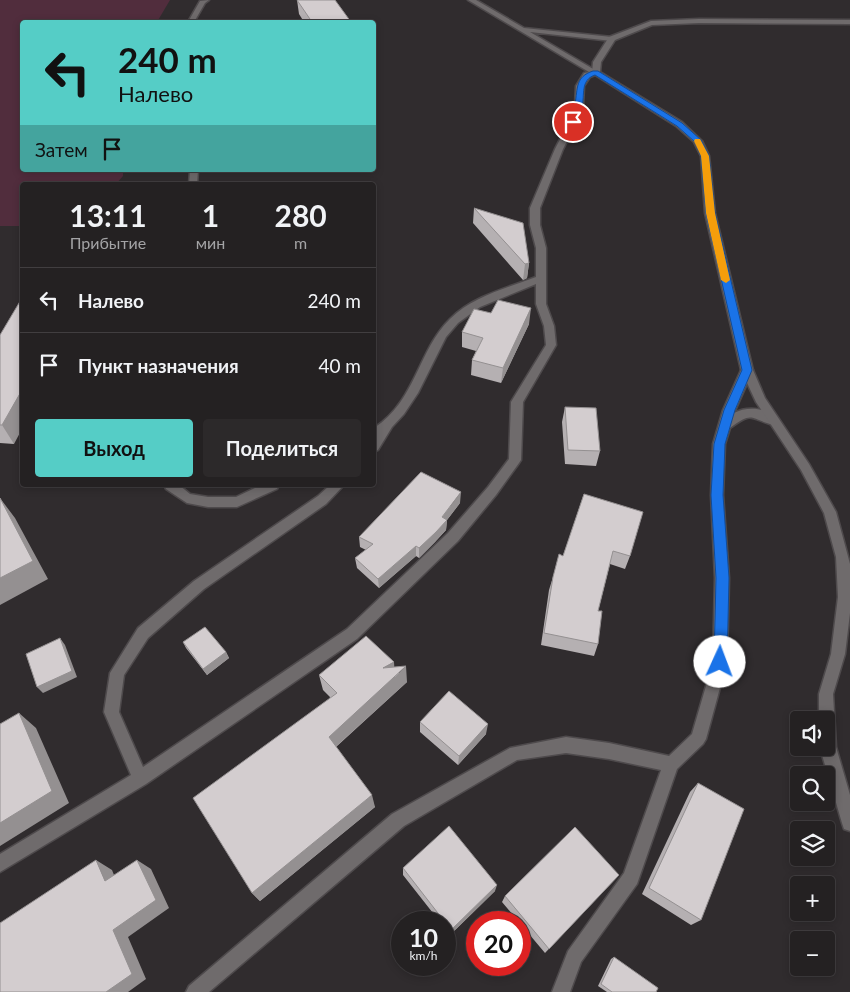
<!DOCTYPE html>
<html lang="ru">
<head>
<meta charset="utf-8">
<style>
  body { margin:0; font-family:Lato,sans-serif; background:#2c292a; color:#f1f3f6; height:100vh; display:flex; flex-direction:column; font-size:19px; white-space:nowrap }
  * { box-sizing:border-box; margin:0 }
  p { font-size:16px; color:#a3a3a5 }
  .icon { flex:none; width:28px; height:28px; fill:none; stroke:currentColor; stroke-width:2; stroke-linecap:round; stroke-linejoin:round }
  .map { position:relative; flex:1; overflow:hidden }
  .sheet { position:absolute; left:20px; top:182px; width:356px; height:305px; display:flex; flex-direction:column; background:#242122; border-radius:5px; box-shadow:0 2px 8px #0003,0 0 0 1px #413e40 }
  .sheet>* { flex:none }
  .hud { position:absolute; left:20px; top:20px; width:356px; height:152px; border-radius:5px; box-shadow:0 2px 8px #0003,0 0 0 1px #413e40; background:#55cdc6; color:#111; overflow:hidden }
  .buttons { position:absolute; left:790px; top:711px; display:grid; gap:10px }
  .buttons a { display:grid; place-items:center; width:45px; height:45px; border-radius:5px; background:#242122; box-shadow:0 2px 8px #0003,0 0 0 1px #413e40; font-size:25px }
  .speed { position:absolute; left:391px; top:911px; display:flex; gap:10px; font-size:25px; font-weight:700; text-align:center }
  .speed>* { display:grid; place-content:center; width:65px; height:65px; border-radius:50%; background:#242122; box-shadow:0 2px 8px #0003,0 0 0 1px #413e40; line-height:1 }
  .speed small { font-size:12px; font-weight:400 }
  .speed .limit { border:8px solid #d22; background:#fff; color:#111 }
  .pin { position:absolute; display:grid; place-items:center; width:42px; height:42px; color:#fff; margin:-21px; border:2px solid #fff; border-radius:50%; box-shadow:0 1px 5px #0007 }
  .me { position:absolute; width:55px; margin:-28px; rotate:2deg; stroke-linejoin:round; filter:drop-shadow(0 0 4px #0008) }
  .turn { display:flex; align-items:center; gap:18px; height:105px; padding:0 15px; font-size:22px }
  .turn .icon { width:65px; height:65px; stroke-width:2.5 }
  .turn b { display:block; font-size:35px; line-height:42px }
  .then { display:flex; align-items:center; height:48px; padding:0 15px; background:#0003; gap:10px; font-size:19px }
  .eta { display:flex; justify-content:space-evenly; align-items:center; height:85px; text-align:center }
  .eta b { font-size:30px; font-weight:700; line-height:35px }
  .action { display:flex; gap:10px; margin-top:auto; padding:10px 15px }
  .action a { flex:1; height:58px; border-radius:5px; background:#55cdc6; color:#111; font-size:20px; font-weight:700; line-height:58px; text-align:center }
  .action a+a { background:#2c292a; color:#f1f3f6 }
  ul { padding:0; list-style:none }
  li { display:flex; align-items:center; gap:15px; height:65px; padding:0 15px; border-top:1px solid #413e40 }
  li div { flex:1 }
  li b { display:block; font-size:19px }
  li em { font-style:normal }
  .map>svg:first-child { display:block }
  .green { fill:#512d3d }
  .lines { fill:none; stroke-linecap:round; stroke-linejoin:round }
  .lane-casing { stroke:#4e4a4c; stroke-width:3 }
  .street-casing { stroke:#4e4a4c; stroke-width:3 }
  .lane { fill:#6f6b6c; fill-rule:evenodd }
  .street { fill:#6f6b6c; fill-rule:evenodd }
  .wall { fill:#b5b0b2 }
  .shaded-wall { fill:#949091 }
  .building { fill:#d3cdcf; stroke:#949091 }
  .route { fill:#1a73e8; stroke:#114b97 }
  .slow { fill:#f59e0b }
</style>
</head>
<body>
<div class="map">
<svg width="850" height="992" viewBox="0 0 850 992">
  <rect width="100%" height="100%" fill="#302c2e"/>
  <path class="green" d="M 0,0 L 170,0 L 157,22 L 22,22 L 22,170 L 123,170 L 123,176 L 115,185 L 22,185 L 22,226 L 0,226 Z"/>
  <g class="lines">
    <defs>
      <path id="lane" d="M 209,0 L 205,3 L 194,22 L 188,22 L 200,1 Z
        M 468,0 L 476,0 L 524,28 L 612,37 L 616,39 L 612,41 L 530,32 L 600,73 L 590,77 L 584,86 L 583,105 L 577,122 L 563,149 L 540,208 L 540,225 L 546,248 L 546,304 L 554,326 L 556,345 L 523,402 L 521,460 L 519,463 L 496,495 L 458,541 L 357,639 L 146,784 L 0,872 L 0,854 L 131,775 L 104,712 L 110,673 L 138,628 L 194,581 L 318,496 L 330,485 L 344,485 L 326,504 L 204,589 L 148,638 L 124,675 L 119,712 L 143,767 L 347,629 L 448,533 L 488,487 L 509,459 L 511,402 L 546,345 L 544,326 L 536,304 L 536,284 L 480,307 L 458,323 L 446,337 L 418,393 L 404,414 L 392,427 L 378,450 L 374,452 L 374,428 C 416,401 418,350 450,319 C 473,296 507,288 536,277 L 536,248 L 530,225 L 530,208 L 555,149 L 569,122 L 575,105 L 576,86 L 584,73 L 589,72 Z
        M 190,170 L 198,170 L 197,185 L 189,185 Z
        M 747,366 L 753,370 L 734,413 C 747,406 769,407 779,421 L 773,425 C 749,418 753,411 730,428 L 725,444 L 723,495 L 729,578 L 727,662 L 706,739 L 703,744 L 677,769 L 637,884 L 581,962 L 570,992 L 552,992 L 568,951 L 624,873 L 661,770 L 609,759 L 566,753 L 517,760 L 404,826 L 209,992 L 186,992 L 189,986 L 392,814 L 510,748 L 566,737 L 609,743 L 669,756 L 692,734 L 713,662 L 715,578 L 711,495 L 713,444 L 723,410 L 741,370 Z
        M 164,485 L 179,485 L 190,494 L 208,497 L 236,497 L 261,485 L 279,485 L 277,489 L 237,507 L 208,507 L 187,503 L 166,489 Z"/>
      <path id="street" d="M 699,19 L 850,20 L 850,24 L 699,23 L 652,25 L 615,40 L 601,62 L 600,72 L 682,122 L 702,141 L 709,156 L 715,213 L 753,370 L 765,398 L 809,464 L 836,512 L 850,564 L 850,613 L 845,654 L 833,694 L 836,747 L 850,795 L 850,831 L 844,829 L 842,823 L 820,748 L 826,748 L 826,720 L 819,720 L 819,694 L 831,654 L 838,597 L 836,557 L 824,513 L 801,470 L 756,402 L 741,370 L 705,213 L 701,156 L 694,142 L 676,126 L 592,73 L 593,62 L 609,37 L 651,21 Z"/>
    </defs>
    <use href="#lane" class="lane-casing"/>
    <use href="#street" class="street-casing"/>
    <use href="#lane" class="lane"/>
    <use href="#street" class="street"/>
  </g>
  <path class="wall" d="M 297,0 L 351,22 L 304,22 L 299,14 Z
    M 474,208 L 529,263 L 527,278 L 523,280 L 473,223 Z
    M 529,324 L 501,383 L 471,375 L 472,360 L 476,351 L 462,347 L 462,332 Z
    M 0,335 L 14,444 L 0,443 Z
    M 565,407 L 600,451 L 596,466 L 565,464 L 562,422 Z
    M 584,494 L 630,556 L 625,569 L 610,564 L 598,611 L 598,644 L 594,656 L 541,645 L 549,590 L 553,577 L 563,556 Z
    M 460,503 L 447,520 L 446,530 L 435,542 L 419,558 L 416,556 L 379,588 L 357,568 L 355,558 L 366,550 L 360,547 L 359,537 Z
    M 183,642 L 226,652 L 229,658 L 207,675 L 186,648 Z
    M 394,667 L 407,682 L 336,747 L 375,807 L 260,901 L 252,893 L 330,697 L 323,690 L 319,675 Z
    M 420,722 L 486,734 L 458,765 L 420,732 Z
    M 698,783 L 701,920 L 691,925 L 642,894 L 690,792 Z
    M 403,868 L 495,891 L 450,935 L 445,929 L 445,922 L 440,922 L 403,875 Z
    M 619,875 L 545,953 L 502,902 L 505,896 Z
    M 614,957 L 656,992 L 607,992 L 598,986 L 611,959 Z"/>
  <path class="shaded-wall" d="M 374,220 L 375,234 L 374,266 Z
    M 529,263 L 527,278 L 523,280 L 525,264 Z
    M 531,308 L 529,324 L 501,383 L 503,368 Z
    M 22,390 L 22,429 L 14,444 L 2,425 Z
    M 461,492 L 460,503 L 447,520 L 446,530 L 435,542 L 419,558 L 419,548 Z
    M 0,498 L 15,518 L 48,579 L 0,605 Z
    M 416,546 L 416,556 L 379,588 L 378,579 Z
    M 60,638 L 65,645 L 77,677 L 43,693 L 37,687 Z
    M 226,652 L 229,658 L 207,675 L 203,669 Z
    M 394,662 L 395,677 L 406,666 L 407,682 L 332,750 L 329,737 L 383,668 Z
    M 19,713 L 36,728 L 69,803 L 0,846 L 0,823 Z
    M 488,724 L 486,734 L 458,765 L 459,756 Z
    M 372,795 L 375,807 L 260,901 L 252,893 Z
    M 96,860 L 112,870 L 120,890 L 105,881 Z
    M 137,860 L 151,869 L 169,908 L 128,937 L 146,979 L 128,992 L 106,992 L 113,930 Z
    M 497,885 L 495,891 L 450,935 L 451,930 Z"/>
  <path class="building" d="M 297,0 L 335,0 L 351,22 L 312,22 Z
    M 474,208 L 523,223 L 529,263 L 525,264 Z
    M 22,298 L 22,390 L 2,425 L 0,425 L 0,335 Z
    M 498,300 L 531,308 L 503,368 L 472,360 L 483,338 L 462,332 L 474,309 L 491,313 Z
    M 565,407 L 596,408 L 600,451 L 568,450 Z
    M 421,472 L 461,492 L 442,517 L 447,520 L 436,532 L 419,548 L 416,546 L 378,579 L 355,558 L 373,544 L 359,537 Z
    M 584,494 L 643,512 L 630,556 L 613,551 L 598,611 L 602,611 L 598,644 L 544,633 L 553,577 L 559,554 L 563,556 Z
    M 0,498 L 33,561 L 0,578 Z
    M 205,627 L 226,652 L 203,669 L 183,642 Z
    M 366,636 L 394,662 L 383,668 L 406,666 L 329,737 L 372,795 L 252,893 L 193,798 L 337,693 L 319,675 Z
    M 60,638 L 72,671 L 37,687 L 26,654 Z
    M 449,691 L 488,724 L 459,756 L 420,722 Z
    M 19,713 L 52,791 L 0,823 L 0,724 Z
    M 698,783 L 744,809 L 701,920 L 649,888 Z
    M 449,826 L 497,885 L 451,930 L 403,868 Z
    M 575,827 L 619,875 L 549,949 L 505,896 Z
    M 96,860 L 105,881 L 137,860 L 156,900 L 113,930 L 132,974 L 106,992 L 0,992 L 0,923 Z
    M 614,957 L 658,988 L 656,992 L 612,992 L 601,984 Z"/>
  <path class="route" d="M 593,71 L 598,71 L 682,123 L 701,140 L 709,156 L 715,213 L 752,370 L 735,410 L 725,444 L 723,495 L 729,578 L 727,662 L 725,666 L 720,668 L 716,666 L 714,662 L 716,578 L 711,495 L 714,444 L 724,410 L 742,370 L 706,213 L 701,156 L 695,142 L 677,126 L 595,75 C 580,80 585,95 582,107 C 581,112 578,117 577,122 L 570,124 C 570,117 574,111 575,104 C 578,88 575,77 593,71 Z"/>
  <path class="slow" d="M 695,139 L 700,139 L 709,156 L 715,213 L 730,280 L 726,283 L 721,280 L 706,213 L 701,156 L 694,141 Z"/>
</svg>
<div class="buttons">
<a><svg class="icon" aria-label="sound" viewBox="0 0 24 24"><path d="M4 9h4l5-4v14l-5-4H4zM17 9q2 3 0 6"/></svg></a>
<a><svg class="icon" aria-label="search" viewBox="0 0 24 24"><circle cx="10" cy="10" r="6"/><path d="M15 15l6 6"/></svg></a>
<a><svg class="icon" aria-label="layers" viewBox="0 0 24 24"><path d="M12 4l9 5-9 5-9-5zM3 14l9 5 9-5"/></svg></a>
<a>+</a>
<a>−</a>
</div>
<div class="speed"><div>10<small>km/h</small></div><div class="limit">20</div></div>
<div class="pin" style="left:573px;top:122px;background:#d93025"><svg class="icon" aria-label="arrive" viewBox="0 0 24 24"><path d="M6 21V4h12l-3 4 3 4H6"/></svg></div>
<svg class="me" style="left:720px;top:662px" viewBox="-20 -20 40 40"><circle r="19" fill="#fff"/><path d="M0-13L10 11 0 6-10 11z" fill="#1a73e8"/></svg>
<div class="hud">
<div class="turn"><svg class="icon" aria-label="left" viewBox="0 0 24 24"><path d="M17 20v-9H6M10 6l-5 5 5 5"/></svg><div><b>240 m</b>Налево</div></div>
<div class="then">Затем<svg class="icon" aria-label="arrive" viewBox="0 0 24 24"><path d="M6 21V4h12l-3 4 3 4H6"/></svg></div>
</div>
<section class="sheet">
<div class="eta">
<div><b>13:11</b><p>Прибытие</p></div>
<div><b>1</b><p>мин</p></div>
<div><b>280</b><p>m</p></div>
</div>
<ul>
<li><svg class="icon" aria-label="left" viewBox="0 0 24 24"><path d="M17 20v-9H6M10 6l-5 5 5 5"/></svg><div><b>Налево</b></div><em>240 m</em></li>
<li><svg class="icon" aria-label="arrive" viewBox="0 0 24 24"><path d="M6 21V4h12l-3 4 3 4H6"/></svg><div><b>Пункт назначения</b></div><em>40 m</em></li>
</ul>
<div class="action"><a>Выход</a><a>Поделиться</a></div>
</section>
</div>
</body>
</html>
